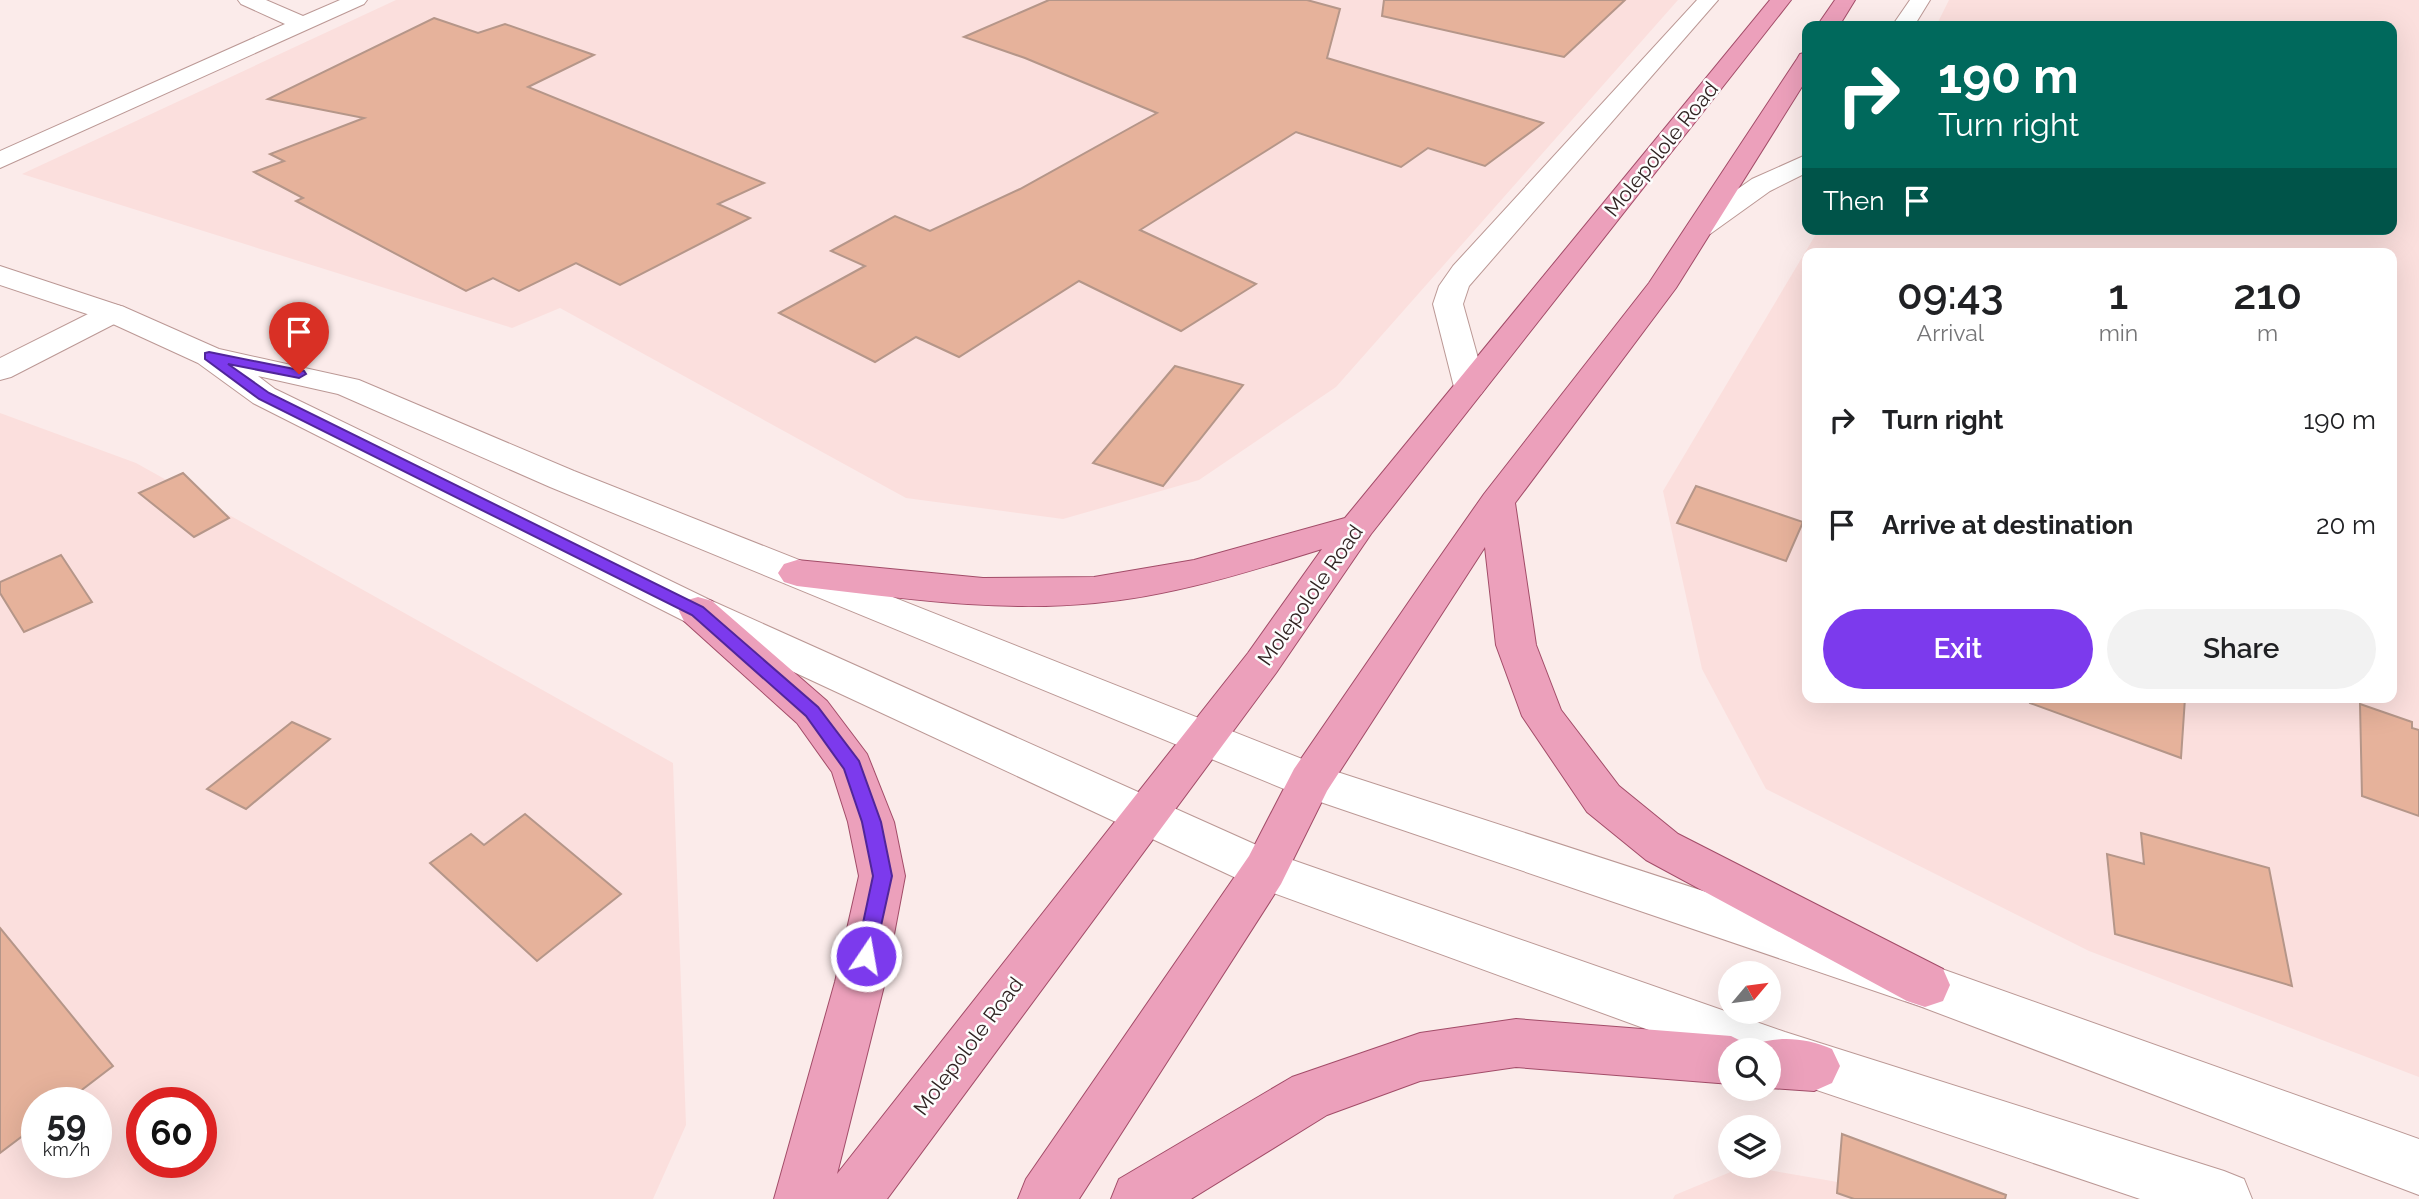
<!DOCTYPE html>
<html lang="en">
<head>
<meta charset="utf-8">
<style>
  body { margin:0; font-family:Raleway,sans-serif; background:#f2f2f2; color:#202124; height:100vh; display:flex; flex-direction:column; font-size:26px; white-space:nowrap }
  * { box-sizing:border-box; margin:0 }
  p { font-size:23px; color:#757577 }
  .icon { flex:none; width:38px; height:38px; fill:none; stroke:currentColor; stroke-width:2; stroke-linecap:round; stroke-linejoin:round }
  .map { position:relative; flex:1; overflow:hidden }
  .panel { position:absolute; left:1802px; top:248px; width:595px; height:455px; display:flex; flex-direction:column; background:#fff; border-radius:14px; box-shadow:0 7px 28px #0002 }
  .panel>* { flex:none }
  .top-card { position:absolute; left:1802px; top:21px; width:595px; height:214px; border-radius:14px; box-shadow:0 7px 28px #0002; background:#00695c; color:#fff; overflow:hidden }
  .needle { width:46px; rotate:61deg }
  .tools { position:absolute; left:1718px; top:961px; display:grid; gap:14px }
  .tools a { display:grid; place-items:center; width:63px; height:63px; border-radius:50%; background:#fff; box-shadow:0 7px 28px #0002; font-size:35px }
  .speed { position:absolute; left:21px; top:1087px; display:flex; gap:14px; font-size:35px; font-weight:700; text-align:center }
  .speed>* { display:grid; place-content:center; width:91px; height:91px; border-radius:50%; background:#fff; box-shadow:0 7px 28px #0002; line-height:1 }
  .speed small { font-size:18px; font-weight:400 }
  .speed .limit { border:10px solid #d22; background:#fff; color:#111 }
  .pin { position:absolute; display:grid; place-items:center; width:60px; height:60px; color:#fff; margin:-72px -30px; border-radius:50% 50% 50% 0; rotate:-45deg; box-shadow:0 0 7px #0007 }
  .pin .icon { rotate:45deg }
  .me { position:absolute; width:77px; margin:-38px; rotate:12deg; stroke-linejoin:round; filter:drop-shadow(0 0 5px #0008) }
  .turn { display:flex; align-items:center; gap:24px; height:147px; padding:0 21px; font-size:32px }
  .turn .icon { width:91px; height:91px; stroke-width:2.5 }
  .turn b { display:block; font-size:49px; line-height:60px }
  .then { display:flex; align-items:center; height:66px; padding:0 21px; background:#0003; gap:14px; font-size:26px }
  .eta { display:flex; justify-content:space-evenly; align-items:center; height:119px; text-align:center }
  .eta b { font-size:42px; font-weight:600; line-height:49px }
  .action { display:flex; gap:14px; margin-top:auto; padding:14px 21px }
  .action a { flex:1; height:80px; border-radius:42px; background:#7c3aed; color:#fff; font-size:28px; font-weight:600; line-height:80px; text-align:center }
  .action a+a { background:#f2f2f2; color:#202124 }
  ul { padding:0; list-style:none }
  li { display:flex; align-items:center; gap:21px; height:105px; padding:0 21px }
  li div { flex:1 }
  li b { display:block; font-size:26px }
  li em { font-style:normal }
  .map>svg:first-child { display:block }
  .built { fill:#fbdfdd; fill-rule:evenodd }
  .building { fill:#e6b29b; stroke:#b59689; stroke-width:2 }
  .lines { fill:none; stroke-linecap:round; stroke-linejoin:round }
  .minor-casing { stroke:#bb9895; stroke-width:2 }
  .secondary-casing { stroke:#bb9895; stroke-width:2 }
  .primary-casing { stroke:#a24c68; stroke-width:2 }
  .minor { fill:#fff; fill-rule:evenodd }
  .secondary { fill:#fff; fill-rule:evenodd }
  .primary { fill:#eca0bb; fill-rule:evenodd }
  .route { fill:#7c3aed; stroke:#51269a; stroke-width:2 }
  .labels { text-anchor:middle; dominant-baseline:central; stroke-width:5; stroke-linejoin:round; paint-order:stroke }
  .street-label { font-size:21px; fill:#312423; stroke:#fdfdfd }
</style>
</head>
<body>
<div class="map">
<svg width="2419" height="1199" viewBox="0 0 2419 1199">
  <rect width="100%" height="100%" fill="#fbebea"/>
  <path class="built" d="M 396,0 L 1678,0 L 1336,387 L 1199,480 L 1063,519 L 906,498 L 560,308 L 512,328 L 22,174 Z
    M 1949,0 L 2419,0 L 2419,1077 L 2089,951 L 1766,789 L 1702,669 L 1663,491 L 1819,229 L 2392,229 L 2392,26 L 1936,26 ZM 1808,254 L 2392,254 L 2392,698 L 1808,698 Z
    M 0,413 L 136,463 L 673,763 L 686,1125 L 653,1199 L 0,1199 ZM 37,1102 L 96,1102 L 96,1162 L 37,1162 ZM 142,1102 L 201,1102 L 201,1162 L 142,1162 Z
    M 1745,1166 L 1936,1199 L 1673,1199 L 1675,1195 Z"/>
  <path class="building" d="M 1049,0 L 1307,0 L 1340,9 L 1327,58 L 1543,123 L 1485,166 L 1428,148 L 1401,167 L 1296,132 L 1140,230 L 1256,284 L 1181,331 L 1079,281 L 959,357 L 916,337 L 875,362 L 779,313 L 865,266 L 831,251 L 895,216 L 930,231 L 1020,189 L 1157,113 L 1025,58 L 964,37 Z
    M 1384,0 L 1625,0 L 1564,57 L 1382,16 Z
    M 434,18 L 478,33 L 505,24 L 594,55 L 528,87 L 764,183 L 718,204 L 750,218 L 620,285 L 576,263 L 519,291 L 493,278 L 466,291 L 296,201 L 303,198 L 254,172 L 284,161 L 270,154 L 364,118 L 268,99 Z
    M 1175,366 L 1243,385 L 1163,486 L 1093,463 Z
    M 183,473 L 229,518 L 194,537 L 139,493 Z
    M 1696,486 L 1803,522 L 1786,561 L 1677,523 Z
    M 61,555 L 92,602 L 24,632 L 0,593 L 0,582 Z
    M 2031,698 L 2185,698 L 2181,758 L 2030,703 Z
    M 2360,704 L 2412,722 L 2412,728 L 2419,730 L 2419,816 L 2362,796 Z
    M 292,722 L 330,739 L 246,809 L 207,789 Z
    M 525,814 L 621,894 L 537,961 L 430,863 L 471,834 L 484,845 Z
    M 2141,833 L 2269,868 L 2292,986 L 2115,934 L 2107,854 L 2144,864 Z
    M 0,928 L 113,1066 L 66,1102 L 37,1102 L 37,1125 L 0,1153 Z
    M 1842,1134 L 2006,1195 L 2005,1199 L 1854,1199 L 1837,1193 Z"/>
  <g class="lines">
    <defs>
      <path id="minor" d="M 238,0 L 266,0 L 303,16 L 340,0 L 367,0 L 364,4 L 0,168 L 0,151 L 285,24 L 241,4 Z
        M 1697,0 L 1718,0 L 1469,286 L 1463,304 L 1486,387 L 1481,394 L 1470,397 L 1459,394 L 1454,387 L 1433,304 L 1439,286 L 1453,266 Z
        M 1910,0 L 1930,0 L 1914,26 L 1892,26 Z
        M 1808,154 L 1808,172 L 1770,191 L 1710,234 L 1700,236 L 1690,234 L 1686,228 L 1690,222 L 1752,179 Z
        M 113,304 L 124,307 L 128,313 L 124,319 L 11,377 L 0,380 L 0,358 L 102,307 Z"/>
      <path id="secondary" d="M 0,266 L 124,307 L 219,349 L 359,380 L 574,471 L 1325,768 L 1925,963 L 2419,1139 L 2419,1195 L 1922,1007 L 1294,793 L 550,487 L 338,394 L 258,376 L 275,389 L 712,601 L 1281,856 L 1785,1032 L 2224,1171 L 2244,1179 L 2252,1199 L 2140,1199 L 1769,1074 L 1769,1050 L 1731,1050 L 1731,1060 L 1249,884 L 684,621 L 253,403 L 198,363 L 102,319 L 0,285 Z"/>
      <path id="primary" d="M 1770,0 L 1791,0 L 1371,534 L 1276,673 L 887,1199 L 774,1199 L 835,982 L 859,876 L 848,822 L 832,772 L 797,723 L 684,621 L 679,611 L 684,601 L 698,597 L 712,601 L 827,701 L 867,754 L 894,822 L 905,876 L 885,982 L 837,1174 L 1248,653 L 1322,549 C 1248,572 1172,596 1095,603 C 995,613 895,597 797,586 L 784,582 L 778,573 L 784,564 L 797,560 L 983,578 L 1094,577 L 1194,560 L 1345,518 Z
        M 1835,0 L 1855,0 L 1839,26 L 1817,26 Z
        M 1808,52 L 1808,77 L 1676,288 L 1515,503 L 1536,645 L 1561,710 L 1619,786 L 1678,834 L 1943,969 L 1950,985 L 1943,1001 L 1925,1007 L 1907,1001 L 1646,860 L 1587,812 L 1522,716 L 1496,645 L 1485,547 L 1327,791 L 1281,884 L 1079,1199 L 1018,1199 L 1026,1179 L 1249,856 L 1294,769 L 1428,574 L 1484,494 L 1649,283 L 1797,59 L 1800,54 Z
        M 1516,1019 L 1731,1036 L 1751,1046 C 1777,1035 1806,1038 1832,1049 L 1840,1066 L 1832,1083 L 1814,1091 L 1769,1088 L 1769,1050 L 1731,1050 L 1731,1084 L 1516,1067 L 1420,1081 L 1327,1115 L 1191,1199 L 1111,1199 L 1119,1179 L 1292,1077 L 1420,1033 Z"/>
    </defs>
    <use href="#minor" class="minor-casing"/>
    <use href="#secondary" class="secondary-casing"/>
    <use href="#primary" class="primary-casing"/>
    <use href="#minor" class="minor"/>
    <use href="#secondary" class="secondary"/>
    <use href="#primary" class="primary"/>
  </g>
  <path class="route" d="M 209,352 L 304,371 L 306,374 L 299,378 L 228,364 L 269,393 L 703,607 L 818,707 L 859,761 L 881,822 L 892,876 L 873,962 L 866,965 L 859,962 L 856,956 L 873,876 L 862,822 L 844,769 L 806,716 L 692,615 L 259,399 L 205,359 L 205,353 Z"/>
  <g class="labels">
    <g class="street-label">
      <text transform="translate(1661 149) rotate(-51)">Molepolole Road</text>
      <text transform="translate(1310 595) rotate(-55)">Molepolole Road</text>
      <text transform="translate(968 1046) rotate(-53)">Molepolole Road</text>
    </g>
  </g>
</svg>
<div class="tools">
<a><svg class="needle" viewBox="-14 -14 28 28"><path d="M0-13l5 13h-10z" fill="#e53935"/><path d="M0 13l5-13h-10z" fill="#757577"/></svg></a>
<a><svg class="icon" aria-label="search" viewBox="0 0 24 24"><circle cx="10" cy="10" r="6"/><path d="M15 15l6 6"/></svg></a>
<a><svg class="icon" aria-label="layers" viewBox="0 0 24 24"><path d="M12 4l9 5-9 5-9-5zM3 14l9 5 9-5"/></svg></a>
</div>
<div class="speed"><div>59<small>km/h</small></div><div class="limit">60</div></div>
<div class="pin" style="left:299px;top:374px;background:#d93025"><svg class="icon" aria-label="arrive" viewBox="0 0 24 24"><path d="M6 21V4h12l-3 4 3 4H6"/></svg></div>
<svg class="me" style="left:866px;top:956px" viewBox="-20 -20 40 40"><circle r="17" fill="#7c3aed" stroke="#fff" stroke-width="3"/><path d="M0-11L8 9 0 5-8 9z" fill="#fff"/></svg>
<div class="top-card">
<div class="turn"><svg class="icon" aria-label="right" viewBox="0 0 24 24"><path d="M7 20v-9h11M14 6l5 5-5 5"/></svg><div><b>190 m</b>Turn right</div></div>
<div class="then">Then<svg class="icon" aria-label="arrive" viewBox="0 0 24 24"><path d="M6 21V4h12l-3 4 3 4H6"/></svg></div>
</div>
<section class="panel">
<div class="eta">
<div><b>09:43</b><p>Arrival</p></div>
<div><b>1</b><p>min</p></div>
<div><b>210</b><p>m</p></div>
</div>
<ul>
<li><svg class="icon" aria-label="right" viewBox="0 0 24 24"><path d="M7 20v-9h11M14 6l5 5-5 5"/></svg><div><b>Turn right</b></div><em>190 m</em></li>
<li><svg class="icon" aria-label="arrive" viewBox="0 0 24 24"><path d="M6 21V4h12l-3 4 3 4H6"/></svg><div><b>Arrive at destination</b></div><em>20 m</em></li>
</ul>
<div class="action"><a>Exit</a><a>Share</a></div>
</section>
</div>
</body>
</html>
